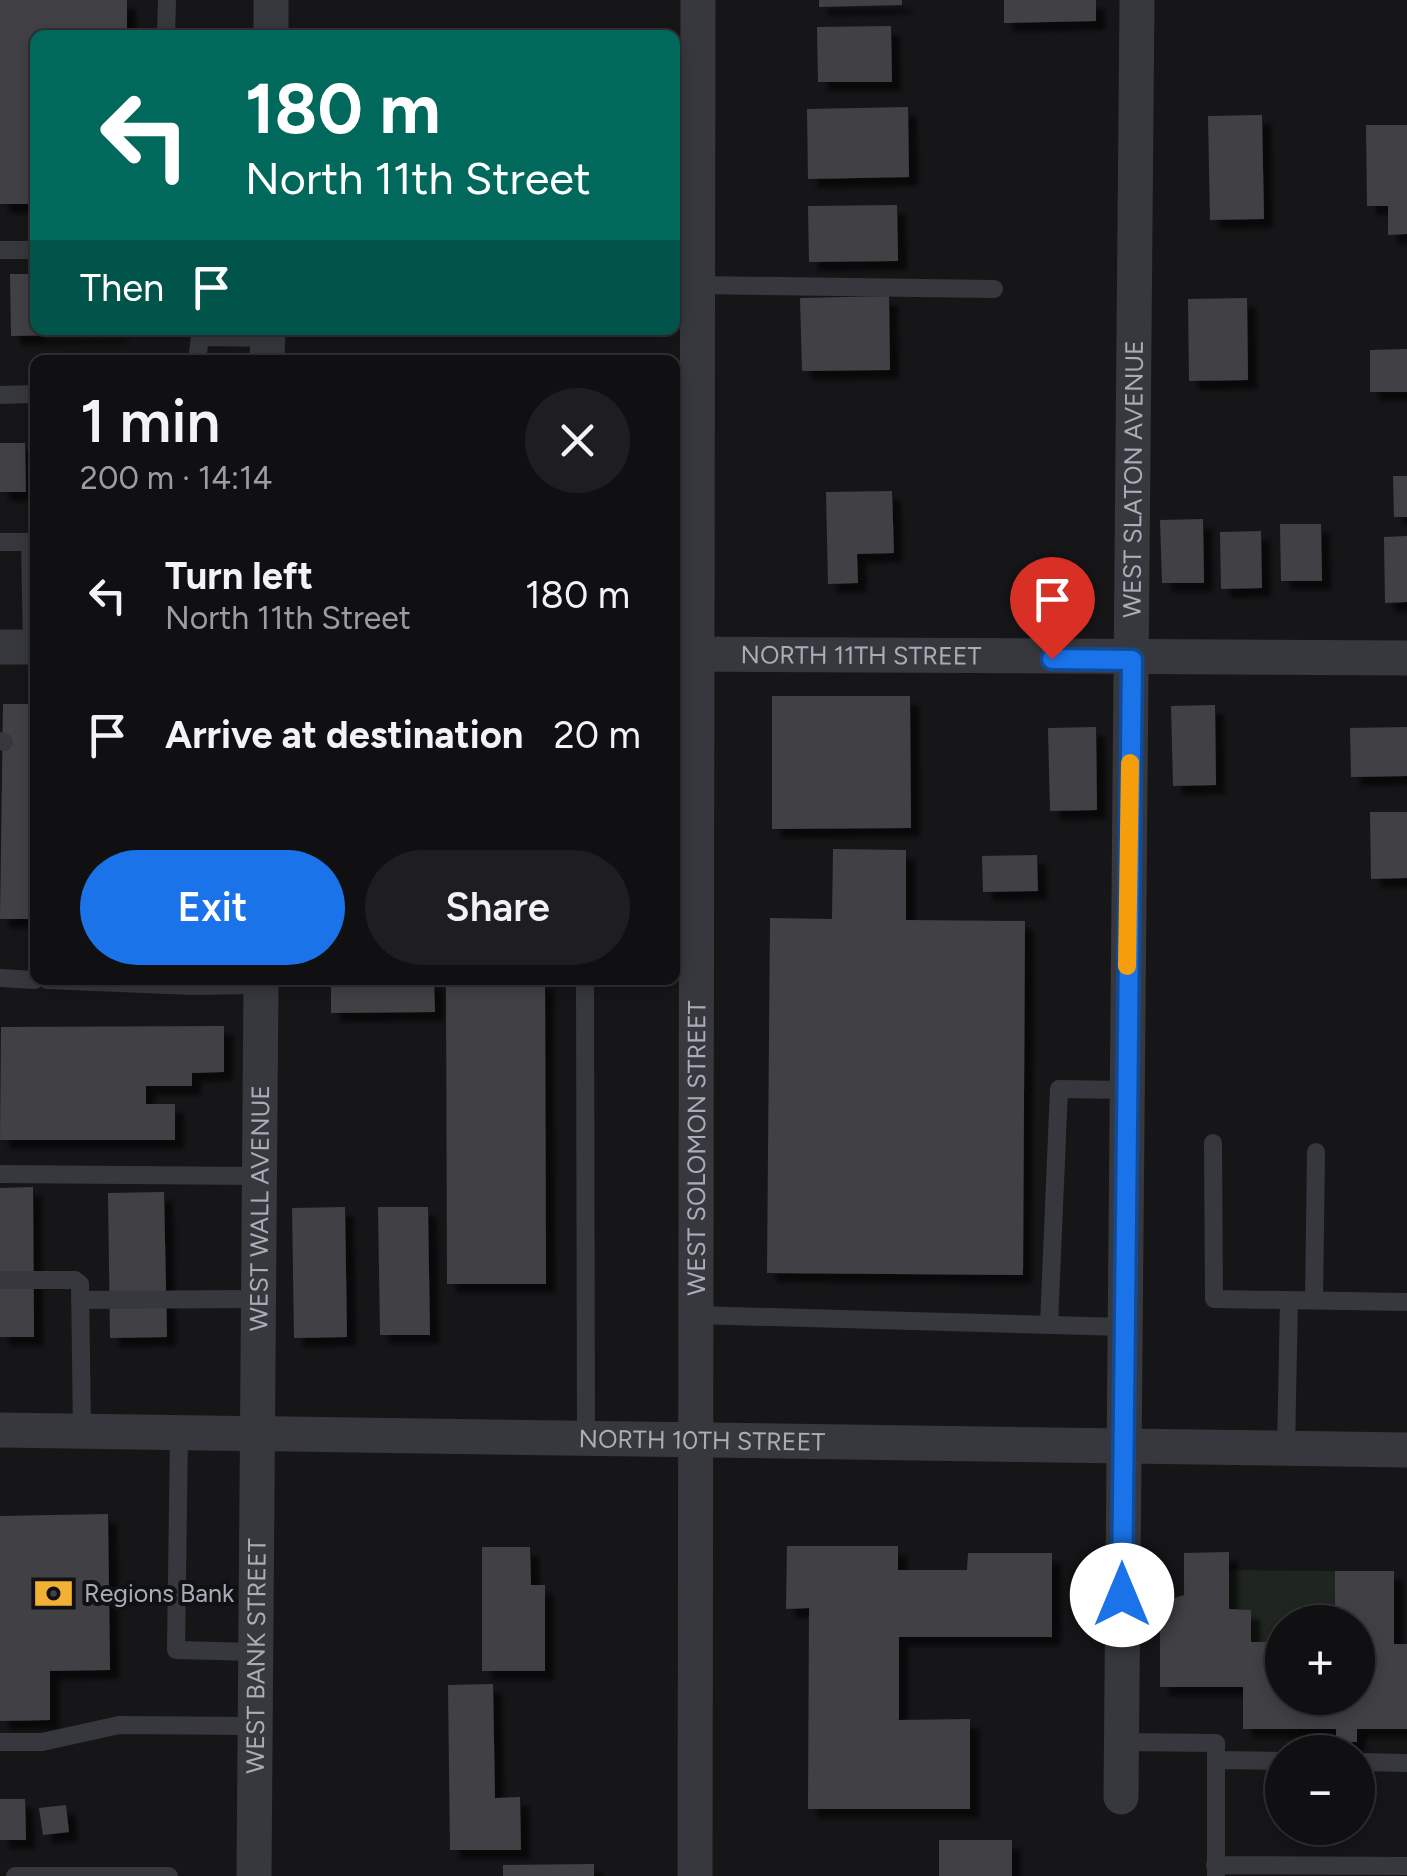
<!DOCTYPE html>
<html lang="en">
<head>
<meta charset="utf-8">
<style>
  body { margin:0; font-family:Figtree,sans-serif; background:#1e1e20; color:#f1f3f6; height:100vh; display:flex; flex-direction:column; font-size:38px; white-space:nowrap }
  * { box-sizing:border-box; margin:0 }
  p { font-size:32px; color:#9c9d9f }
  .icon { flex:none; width:55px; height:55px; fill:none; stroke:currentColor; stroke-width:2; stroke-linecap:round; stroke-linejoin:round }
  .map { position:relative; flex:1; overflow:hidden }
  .sheet { position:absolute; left:30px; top:355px; width:650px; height:630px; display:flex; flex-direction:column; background:#101012; border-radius:15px; box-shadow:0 5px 15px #0003,0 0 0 2px #303032 }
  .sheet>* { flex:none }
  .hud { position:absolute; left:30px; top:30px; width:650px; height:305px; border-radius:15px; box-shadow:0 5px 15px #0003,0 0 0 2px #303032; background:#00695c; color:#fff; overflow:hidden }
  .fabs { position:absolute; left:1265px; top:1605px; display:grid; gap:20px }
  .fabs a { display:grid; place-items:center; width:110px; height:110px; border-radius:50%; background:#101012; box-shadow:0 5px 15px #0003,0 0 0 2px #303032; font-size:50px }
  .pin { position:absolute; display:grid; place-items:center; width:85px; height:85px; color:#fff; margin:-102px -42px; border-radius:50% 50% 50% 0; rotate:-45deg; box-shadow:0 0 10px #0007 }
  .pin .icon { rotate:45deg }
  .me { position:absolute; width:110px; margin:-55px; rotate:0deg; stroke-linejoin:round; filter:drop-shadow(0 0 8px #0008) }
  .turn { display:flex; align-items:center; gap:35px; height:210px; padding:0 50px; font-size:45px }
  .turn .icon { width:130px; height:130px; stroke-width:2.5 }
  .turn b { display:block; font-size:70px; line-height:85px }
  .then { display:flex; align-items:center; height:95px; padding:0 50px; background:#0003; gap:20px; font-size:38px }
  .round { display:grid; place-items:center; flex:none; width:105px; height:105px; border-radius:52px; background:#1e1e20 }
  .head { display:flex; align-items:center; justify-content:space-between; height:170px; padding:0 50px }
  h1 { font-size:60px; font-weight:600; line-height:75px }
  .action { display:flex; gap:20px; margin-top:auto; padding:20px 50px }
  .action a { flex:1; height:115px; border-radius:60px; background:#1a73e8; color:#fff; font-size:40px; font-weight:600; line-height:115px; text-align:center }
  .action a+a { background:#1e1e20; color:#f1f3f6 }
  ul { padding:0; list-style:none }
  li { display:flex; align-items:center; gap:30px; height:140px; padding:0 50px }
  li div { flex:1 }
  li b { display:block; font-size:38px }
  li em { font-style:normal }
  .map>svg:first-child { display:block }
  .green { fill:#1e261f }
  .building { fill:#404145; filter:url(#shadow) }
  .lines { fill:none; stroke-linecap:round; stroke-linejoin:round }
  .service { stroke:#37383d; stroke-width:18 }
  .minor { stroke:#37383d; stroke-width:35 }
  .route-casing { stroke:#114b97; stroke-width:25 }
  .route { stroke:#1a73e8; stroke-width:18 }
  .slow { stroke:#f59e0b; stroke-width:18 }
  .labels { text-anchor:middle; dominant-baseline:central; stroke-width:8; stroke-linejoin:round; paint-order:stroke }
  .street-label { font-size:25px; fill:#a8adb8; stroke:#111113 }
  .poi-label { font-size:25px; fill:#a8adb8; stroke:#111113; text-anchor:start }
</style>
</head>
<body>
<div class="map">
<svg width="1407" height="1876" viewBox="0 0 1407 1876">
  <defs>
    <filter id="shadow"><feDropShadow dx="9" dy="9" stdDeviation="2.5" flood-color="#0009"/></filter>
  </defs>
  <rect width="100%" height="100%" fill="#161618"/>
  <path class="green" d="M 1229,1570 L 1335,1571 L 1335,1622 L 1282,1622 L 1282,1642 L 1251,1642 L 1251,1610 L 1229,1609 Z"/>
  <path class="building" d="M 0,0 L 127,0 L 127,35 L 35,35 L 35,204 L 0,204 Z
    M 819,0 L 902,0 L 902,5 L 819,7 Z
    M 1004,0 L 1096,0 L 1096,21 L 1004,23 Z
    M 891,26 L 892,82 L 818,82 L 817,27 Z
    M 908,107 L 909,177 L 808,179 L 807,109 Z
    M 1262,115 L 1264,219 L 1210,220 L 1208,116 Z
    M 1366,125 L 1407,125 L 1407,234 L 1388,235 L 1388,206 L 1367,206 Z
    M 897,205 L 898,261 L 809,262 L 808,206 Z
    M 10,274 L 35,274 L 35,330 L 118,330 L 119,334 L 11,336 Z
    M 889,296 L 890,370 L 802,371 L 800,298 Z
    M 1247,298 L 1248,380 L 1189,381 L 1188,299 Z
    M 1407,349 L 1407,392 L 1370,392 L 1370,350 Z
    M 0,443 L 25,443 L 26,492 L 0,492 Z
    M 1393,476 L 1407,476 L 1407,517 L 1394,517 Z
    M 892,491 L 894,553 L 857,554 L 858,583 L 828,584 L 826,492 Z
    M 1203,519 L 1204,583 L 1162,583 L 1160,520 Z
    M 1280,524 L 1321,524 L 1322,581 L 1281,581 Z
    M 1261,531 L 1262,588 L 1221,589 L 1220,532 Z
    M 1407,536 L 1407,602 L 1385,603 L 1384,537 Z
    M 772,696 L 910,696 L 911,828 L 772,829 Z
    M 3,704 L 35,704 L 35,919 L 0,919 Z
    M 1215,705 L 1216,785 L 1173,786 L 1171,706 Z
    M 1096,727 L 1097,810 L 1050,811 L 1048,728 Z
    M 1407,727 L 1407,776 L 1351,777 L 1350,728 Z
    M 1370,812 L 1407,812 L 1407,878 L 1371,879 Z
    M 833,849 L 906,850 L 906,920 L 1025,921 L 1023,1275 L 767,1273 L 770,918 L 832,919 Z
    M 1037,855 L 1038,891 L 983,892 L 982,856 Z
    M 331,980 L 434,980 L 435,1012 L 331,1013 Z
    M 446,980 L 545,980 L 546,1284 L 447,1284 Z
    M 224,1026 L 224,1072 L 192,1073 L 192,1086 L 146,1086 L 146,1104 L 175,1104 L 175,1140 L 0,1140 L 1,1027 Z
    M 33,1187 L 34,1337 L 0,1337 L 0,1188 Z
    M 164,1192 L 167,1337 L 110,1338 L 108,1193 Z
    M 345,1207 L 347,1337 L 294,1338 L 292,1208 Z
    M 378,1207 L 428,1207 L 430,1335 L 380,1335 Z
    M 108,1514 L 110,1670 L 50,1671 L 50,1720 L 0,1721 L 0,1516 Z
    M 787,1546 L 898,1546 L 898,1570 L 967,1570 L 968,1553 L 1052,1553 L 1052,1637 L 899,1637 L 899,1720 L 970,1719 L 970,1809 L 808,1809 L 809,1608 L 786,1609 Z
    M 482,1547 L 530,1547 L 531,1585 L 545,1585 L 545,1671 L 482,1671 Z
    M 1229,1552 L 1229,1609 L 1251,1610 L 1251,1642 L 1282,1642 L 1282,1698 L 1358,1698 L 1358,1622 L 1335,1622 L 1335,1571 L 1394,1571 L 1394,1644 L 1407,1644 L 1407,1729 L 1357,1729 L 1357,1742 L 1336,1742 L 1336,1729 L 1243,1729 L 1243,1687 L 1160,1687 L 1160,1602 L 1184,1595 L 1184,1553 Z
    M 493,1684 L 495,1798 L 520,1797 L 521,1850 L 450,1850 L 448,1685 Z
    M 0,1799 L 25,1799 L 26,1840 L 0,1840 Z
    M 66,1805 L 69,1832 L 43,1835 L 39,1808 Z
    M 939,1840 L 1012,1840 L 1012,1876 L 939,1876 Z
    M 594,1864 L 594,1876 L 503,1876 L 503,1865 Z"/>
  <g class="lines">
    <path class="service" d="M 166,35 L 167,0
      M 0,250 L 35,250
      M 697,285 L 994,289
      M 202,337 L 268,338
      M 197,360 L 201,330
      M 0,395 L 35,394
      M 0,542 L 30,542 L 32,647
      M 0,741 L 4,742
      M 0,978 L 35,980
      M 47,980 L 192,986
      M 192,980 L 192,986 L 261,985
      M 585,980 L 586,1440
      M 1213,1143 L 1214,1299 L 1407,1302
      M 0,1174 L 259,1176
      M 0,1280 L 75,1280 L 80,1284 L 82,1432
      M 80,1300 L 259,1299
      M 1314,1300 L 1316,1152
      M 697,1315 L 1122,1327
      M 1049,1325 L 1059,1089 L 1126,1090
      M 179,1433 L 176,1650 L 256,1652
      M 1286,1450 L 1289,1300
      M 0,1742 L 42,1742 L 119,1725 L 255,1726
      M 1122,1742 L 1216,1743 L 1216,1760 L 1282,1761
      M 1358,1762 L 1407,1763
      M 1215,1865 L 1407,1866
      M 1216,1875 L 1216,1760
      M 15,1876 L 169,1876"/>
    <g class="minor">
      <path d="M 271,35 L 271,0"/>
      <path d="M 267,360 L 268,330"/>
      <path d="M 0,647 L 35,647"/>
      <path id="s1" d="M 676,654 L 1407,658"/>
      <path id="s2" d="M 0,1430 L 1407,1450"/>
      <path id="s3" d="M 1121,1797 L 1137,0"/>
      <path id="s4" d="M 254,1876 L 261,980"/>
      <path id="s5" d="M 695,1876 L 698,0"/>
    </g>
  </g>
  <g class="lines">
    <defs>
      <path id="route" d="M 1052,659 L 1132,660 L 1122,1595"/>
    </defs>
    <use href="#route" class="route-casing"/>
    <use href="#route" class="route"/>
    <path class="slow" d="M 1127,966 L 1130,763"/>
  </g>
  <defs>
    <symbol id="bank-bare" viewBox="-9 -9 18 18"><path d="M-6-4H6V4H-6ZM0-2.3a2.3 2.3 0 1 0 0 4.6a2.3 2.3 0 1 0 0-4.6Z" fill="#f2b134" stroke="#111113" stroke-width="2.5" paint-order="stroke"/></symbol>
  </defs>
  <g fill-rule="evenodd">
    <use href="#bank-bare" x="26" y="1566" width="55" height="55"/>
  </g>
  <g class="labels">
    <g class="street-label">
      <text stroke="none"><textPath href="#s3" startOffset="1318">WEST SLATON AVENUE</textPath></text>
      <text stroke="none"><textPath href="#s1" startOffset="185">NORTH 11TH STREET</textPath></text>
      <text stroke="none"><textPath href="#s5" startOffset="728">WEST SOLOMON STREET</textPath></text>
      <text stroke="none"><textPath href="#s4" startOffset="668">WEST WALL AVENUE</textPath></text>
      <text stroke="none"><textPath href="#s2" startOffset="702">NORTH 10TH STREET</textPath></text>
      <text stroke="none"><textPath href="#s4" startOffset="220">WEST BANK STREET</textPath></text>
    </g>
    <g class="poi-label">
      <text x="84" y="1593">Regions Bank</text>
    </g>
  </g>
</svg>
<div class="fabs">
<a>+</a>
<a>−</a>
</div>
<div class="pin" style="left:1052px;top:659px;background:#d93025"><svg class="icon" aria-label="arrive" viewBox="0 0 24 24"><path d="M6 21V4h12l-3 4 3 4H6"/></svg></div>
<svg class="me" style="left:1122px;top:1595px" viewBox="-20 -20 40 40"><circle r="19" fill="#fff"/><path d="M0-13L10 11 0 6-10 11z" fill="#1a73e8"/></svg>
<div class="hud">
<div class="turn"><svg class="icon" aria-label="left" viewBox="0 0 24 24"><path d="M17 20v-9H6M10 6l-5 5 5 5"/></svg><div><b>180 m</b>North 11th Street</div></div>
<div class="then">Then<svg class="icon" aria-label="arrive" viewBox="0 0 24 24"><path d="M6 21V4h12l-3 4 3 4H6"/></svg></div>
</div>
<section class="sheet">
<div class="head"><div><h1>1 min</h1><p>200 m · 14:14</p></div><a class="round"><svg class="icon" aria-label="close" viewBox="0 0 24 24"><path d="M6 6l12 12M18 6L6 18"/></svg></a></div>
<ul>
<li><svg class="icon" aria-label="left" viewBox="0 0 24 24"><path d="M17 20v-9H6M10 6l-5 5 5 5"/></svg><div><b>Turn left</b><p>North 11th Street</p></div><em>180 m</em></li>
<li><svg class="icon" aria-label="arrive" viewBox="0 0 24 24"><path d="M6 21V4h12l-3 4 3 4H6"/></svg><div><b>Arrive at destination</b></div><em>20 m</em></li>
</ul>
<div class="action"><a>Exit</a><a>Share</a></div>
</section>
</div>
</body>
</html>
